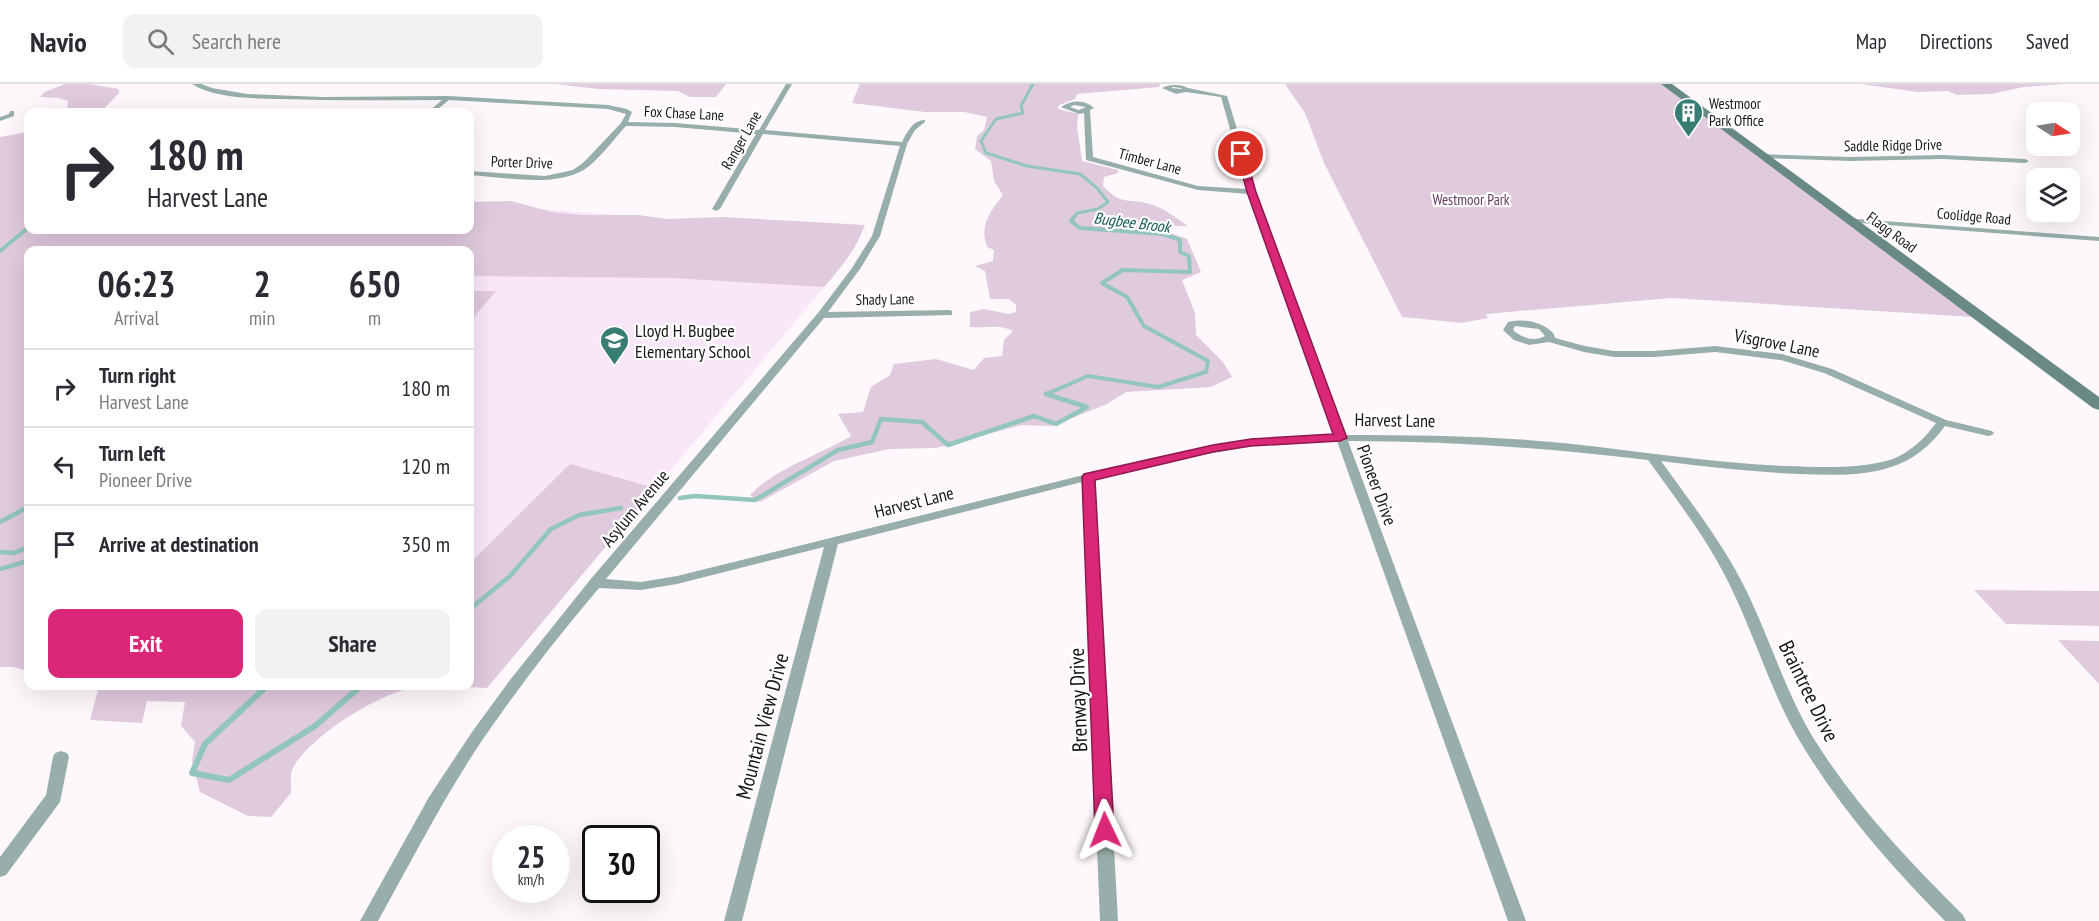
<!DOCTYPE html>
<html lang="en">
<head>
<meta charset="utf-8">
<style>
  body { margin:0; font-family:"PT Sans Narrow",sans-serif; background:#f2f2f3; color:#2b2b33; height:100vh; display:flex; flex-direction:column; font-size:22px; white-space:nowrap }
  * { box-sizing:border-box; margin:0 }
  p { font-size:20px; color:#7c7c81 }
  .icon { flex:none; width:33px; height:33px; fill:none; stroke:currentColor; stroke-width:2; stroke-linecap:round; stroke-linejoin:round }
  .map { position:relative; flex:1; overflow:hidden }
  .drawer { position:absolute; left:24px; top:162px; width:450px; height:444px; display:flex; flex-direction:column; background:#fff; border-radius:12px; box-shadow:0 6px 24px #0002 }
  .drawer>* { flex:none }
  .banner { position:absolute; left:24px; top:24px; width:450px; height:126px; border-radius:12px; box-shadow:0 6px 24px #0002; background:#fff; color:#2b2b33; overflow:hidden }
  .needle { width:39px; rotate:102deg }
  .controls { position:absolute; left:2026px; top:18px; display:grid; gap:12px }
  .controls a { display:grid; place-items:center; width:54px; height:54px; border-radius:12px; background:#fff; box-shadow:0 6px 24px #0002; font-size:30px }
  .speed { position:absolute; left:492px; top:741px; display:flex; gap:12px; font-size:30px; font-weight:700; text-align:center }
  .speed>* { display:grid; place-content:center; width:78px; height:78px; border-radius:50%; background:#fff; box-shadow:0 6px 24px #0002; line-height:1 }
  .speed small { font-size:15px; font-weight:400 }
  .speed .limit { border:3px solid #111; border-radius:9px; background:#fff; color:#111 }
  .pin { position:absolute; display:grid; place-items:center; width:51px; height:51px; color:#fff; margin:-26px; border:3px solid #fff; border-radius:50%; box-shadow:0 2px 6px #0007 }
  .me { position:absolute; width:66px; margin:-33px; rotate:358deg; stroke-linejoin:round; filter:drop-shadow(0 0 4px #0008) }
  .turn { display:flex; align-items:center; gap:21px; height:126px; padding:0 24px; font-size:27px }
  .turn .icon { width:78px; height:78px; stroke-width:2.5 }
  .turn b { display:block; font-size:42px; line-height:51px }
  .eta { display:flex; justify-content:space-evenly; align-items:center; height:102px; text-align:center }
  .eta b { font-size:36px; font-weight:700; line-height:42px }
  .primary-button { display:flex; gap:12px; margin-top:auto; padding:12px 24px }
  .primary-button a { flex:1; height:69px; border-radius:12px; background:#db2777; color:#fff; font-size:24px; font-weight:700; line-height:69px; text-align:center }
  .primary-button a+a { background:#f2f2f3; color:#2b2b33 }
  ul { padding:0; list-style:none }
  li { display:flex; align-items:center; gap:18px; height:78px; padding:0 24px; border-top:2px solid #e1e1e2 }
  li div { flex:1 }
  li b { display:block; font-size:22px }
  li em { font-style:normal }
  header { display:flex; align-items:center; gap:36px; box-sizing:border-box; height:84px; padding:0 30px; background:#fff; border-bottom:2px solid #e1e1e2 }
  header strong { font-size:28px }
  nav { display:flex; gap:33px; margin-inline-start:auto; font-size:21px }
  .search { width:420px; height:54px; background:#f2f2f3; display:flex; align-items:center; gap:15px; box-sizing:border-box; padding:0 21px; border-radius:12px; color:#7c7c81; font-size:22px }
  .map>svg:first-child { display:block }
  .built { fill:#fae6f9 }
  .green { fill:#e0cade }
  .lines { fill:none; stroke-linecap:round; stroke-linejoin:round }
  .stream-far3 { stroke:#92c6bd; stroke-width:3 }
  .stream-far2 { stroke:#92c6bd; stroke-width:4 }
  .stream-far1 { stroke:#92c6bd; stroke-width:4.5 }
  .stream { stroke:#92c6bd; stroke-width:6 }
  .street { fill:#98aeaa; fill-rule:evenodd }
  .secondary { fill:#698a84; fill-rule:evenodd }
  .route { fill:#db2777; stroke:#8e194d; stroke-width:1.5 }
  .labels { text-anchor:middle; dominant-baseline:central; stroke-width:4.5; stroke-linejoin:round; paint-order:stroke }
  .far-poi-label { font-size:15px; fill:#1a1519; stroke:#fff; text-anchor:start }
  .far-street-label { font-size:15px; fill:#1a1519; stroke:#fff }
  .far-park-label { font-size:15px; fill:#663b65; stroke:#fff }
  .far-water-label { font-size:16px; font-style:italic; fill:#115950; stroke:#fff }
  .poi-label { font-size:18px; fill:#1a1519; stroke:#fff; text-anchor:start }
  .street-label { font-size:18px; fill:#1a1519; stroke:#fff }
  .near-street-label { font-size:21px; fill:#1a1519; stroke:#fff }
</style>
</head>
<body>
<header>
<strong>Navio</strong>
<div class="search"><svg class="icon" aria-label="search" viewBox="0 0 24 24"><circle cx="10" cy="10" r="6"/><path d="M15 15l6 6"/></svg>Search here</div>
<nav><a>Map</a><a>Directions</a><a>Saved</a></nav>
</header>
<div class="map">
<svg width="2099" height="837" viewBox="0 0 2099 837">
  <rect width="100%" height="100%" fill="#fef8fd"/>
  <path class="built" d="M 494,121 L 860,151 L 855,164 L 823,203 L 824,203 L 656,404 L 653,403 L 470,600 L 470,166 L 449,166 Z"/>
  <path class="green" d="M 65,0 L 89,0 L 119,5 L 119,9 L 104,25 L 106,28 L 67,28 L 68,17 L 59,14 L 40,13 L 44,8 Z
    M 555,0 L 726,0 L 716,13 L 690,13 L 678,7 L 599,5 Z
    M 860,0 L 1160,0 L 1159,3 L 1077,10 L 1075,15 L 1059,21 L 1058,25 L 1078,30 L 1077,43 L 1082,77 L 1118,86 L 1118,89 L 1104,93 L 1103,102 C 1123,123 1126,113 1150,120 C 1164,124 1176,134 1188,142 L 1167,142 L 1160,145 L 1187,155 L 1201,188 L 1182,196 L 1195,229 L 1196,251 L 1223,278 L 1232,293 L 1211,303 L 1126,308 L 1107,320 L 1052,342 L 1022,341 L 936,364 L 889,365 L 834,377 L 760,418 L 750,411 C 777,383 818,372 851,352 L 838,330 L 863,328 L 871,303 L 890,291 L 894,280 L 936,275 L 974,286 L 984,274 L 1002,272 L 1004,256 L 1013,247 C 997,239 987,245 970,243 L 970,228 L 984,225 L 1009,230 L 1016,228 L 1016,221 L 1009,215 L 990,215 L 985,187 L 975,182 L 993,177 L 994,166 L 987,163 C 979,141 990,128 1003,111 L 994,97 L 991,77 L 975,65 L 977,52 L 984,46 L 987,33 L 964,28 L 925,28 L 852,19 Z
    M 1285,0 L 1661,0 L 1973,233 L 1672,214 L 1486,230 L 1488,234 L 1462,239 L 1402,233 L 1324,79 L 1305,29 Z
    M 1861,0 L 2065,0 L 2024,3 L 1991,10 L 1957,11 L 1948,7 L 1917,8 Z
    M 28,48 L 28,146 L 470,146 L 470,118 L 511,117 L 552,128 L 582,131 L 639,131 L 667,135 L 722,133 L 865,141 C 856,165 841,184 824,203 L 672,194 L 470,192 L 470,166 L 28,166 L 28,587 L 13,583 L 0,583 L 0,53 Z
    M 470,207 L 496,207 L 470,238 Z
    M 570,380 L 655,404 L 487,604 C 461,603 433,600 408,605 C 375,612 306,655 292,686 C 290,692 291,702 291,709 L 271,733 L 248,732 L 200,708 L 192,677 L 195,658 L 181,642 L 185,618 L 147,617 L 142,639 L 90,636 L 99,602 L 470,602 L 470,479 Z
    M 1974,506 L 2099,507 L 2099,542 L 2006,540 Z
    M 2058,556 L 2099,557 L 2099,600 Z"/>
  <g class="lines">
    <path class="stream-far3" d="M 1033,0 L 1021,22 L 1023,29 L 996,35 L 981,57 L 986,69 L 1027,82 L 1080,90 L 1097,104 L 1108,118 L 1098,125 L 1077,129 L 1073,135"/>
    <path class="stream-far2" d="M 0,167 L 28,144
      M 1047,310 L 1088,292 L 1158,303 L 1206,288 L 1208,277 L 1144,242 L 1127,213 L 1102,199 L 1123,186 L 1190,188 L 1189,172 L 1180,168 L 1180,156 L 1163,150 L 1080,144 L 1071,137 L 1074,133"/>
    <path class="stream-far1" d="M 680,414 L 695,412 L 755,416 L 838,366 L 872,358 L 881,335 L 922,338 L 948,361 L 1034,332 L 1056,340 L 1087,323 L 1046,310 L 1049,309
      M 0,438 L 28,423
      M 0,468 L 14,469 L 28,463
      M 0,485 L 28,477
      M 470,525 L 510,492 L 551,445 L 579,431 L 621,424"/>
    <path class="stream" d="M 267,602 L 205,660 L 192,689 L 229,696 L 315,642 L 361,602"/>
    <path class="street" d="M 192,0 L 201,0 L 212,4 L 247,10 L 322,13 L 448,12 L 608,21 L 627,25 L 632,28 L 628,38 L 675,39 L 759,46 L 786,0 L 792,0 L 765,46 L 902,58 C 907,48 913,36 925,36 L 925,38 L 915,46 L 907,60 L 880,152 L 860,185 L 828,228 L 949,226 L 952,227 L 952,231 L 824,234 L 606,495 L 641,498 L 677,492 L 1152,374 L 1251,356 L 1335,351 L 1249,110 L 1198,106 L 1086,76 L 1084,29 L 1079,30 L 1061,23 C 1071,16 1084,15 1094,24 L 1090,26 L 1093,73 L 1198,102 L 1247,105 L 1221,13 L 1186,8 L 1176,10 L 1162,4 C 1169,0 1181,0 1188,4 L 1227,12 L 1256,108 L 1346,351 C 1421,351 1498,352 1573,360 C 1644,368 1715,379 1786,382 C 1819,383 1850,385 1882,378 C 1904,374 1923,357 1936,339 L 1824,289 L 1781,276 L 1715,268 L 1654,273 L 1614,273 L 1584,268 L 1549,258 L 1529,261 L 1514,256 L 1503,246 L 1508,238 C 1524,234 1543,238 1554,250 L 1555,254 L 1585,262 L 1614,267 L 1654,267 L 1715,262 L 1782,270 L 1832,285 L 1946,336 L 1992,347 L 1994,349 L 1992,351 L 1988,352 L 1945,342 C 1931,361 1914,376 1891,383 C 1861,393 1829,391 1799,390 C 1752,388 1707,383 1661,377 C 1692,420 1725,462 1748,510 C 1771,558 1786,609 1814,655 C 1855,721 1909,777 1963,831 L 1966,837 L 1945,837 C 1893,784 1843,728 1804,664 C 1774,616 1758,561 1734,510 C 1712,461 1679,419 1648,376 C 1548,364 1449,357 1348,357 L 1526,837 L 1508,837 L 1337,357 L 1251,362 L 1152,380 L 1094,395 L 1118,837 L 1100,837 L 1082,398 L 838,460 L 742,837 L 724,837 L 824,463 L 677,500 L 641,506 L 599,504 C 558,552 519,603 483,655 C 444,713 412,776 378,837 L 360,837 L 429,713 L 472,648 L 510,596 L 590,496 L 818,229 L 852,184 L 872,152 L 900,62 L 763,50 L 720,125 L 716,127 L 712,125 L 756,50 L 675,43 L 626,42 C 614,55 602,72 588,83 C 559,105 504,93 470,91 L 470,87 L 545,92 L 573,86 L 584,78 L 621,39 L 626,30 L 608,25 L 449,16 L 434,28 L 428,28 L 442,16 C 388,16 335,17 281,15 C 253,14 216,15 192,0 ZM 1173,3 L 1181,4 L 1182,5 L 1171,4 ZM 1074,21 L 1086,23 L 1079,26 L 1070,23 ZM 1515,242 L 1539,245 L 1545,252 C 1534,258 1522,254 1513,246 Z
      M 10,27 L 14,27 L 14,32 L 0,37 L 0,33 L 9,30 Z
      M 1759,70 L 1850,73 L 1942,71 L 2025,75 L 2029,77 L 2025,79 L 1942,75 L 1850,77 L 1762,74 L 1758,72 Z
      M 1844,134 L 2099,153 L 2099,157 L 1847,138 L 1843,136 Z
      M 61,667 L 67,669 L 69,673 L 60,718 L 6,791 L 0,793 L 0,773 L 46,711 L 53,673 L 55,669 Z"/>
    <path class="secondary" d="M 1661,0 L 1672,0 L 2099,313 L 2099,326 L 2093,324 Z"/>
  </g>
  <path class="route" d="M 1241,67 L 1245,70 L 1256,108 L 1347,354 L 1340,357 L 1251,362 L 1213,368 L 1095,396 L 1114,746 L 1111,751 L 1105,753 L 1098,751 L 1095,746 L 1082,393 L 1084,390 L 1213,361 L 1251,355 L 1333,350 L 1247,108 L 1237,70 Z"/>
  <defs>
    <symbol id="building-pin" viewBox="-11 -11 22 30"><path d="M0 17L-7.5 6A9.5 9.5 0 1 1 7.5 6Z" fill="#387d74" stroke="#fff"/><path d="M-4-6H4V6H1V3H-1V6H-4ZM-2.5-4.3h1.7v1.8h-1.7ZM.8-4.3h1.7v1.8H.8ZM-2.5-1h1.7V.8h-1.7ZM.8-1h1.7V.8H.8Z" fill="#fff"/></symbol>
    <symbol id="school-pin" viewBox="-11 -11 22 30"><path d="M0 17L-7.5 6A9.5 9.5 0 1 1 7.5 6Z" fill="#387d74" stroke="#fff"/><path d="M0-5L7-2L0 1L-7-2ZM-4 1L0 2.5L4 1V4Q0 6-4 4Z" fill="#fff"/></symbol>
  </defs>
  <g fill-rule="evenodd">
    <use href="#building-pin" x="1672" y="12" width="33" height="45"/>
    <use href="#school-pin" x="598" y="240" width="33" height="45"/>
  </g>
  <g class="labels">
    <g class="far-poi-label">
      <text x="1709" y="19">Westmoor<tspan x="1709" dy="17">Park Office</tspan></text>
    </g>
    <g class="far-street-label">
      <text transform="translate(684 29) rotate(3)">Fox Chase Lane</text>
      <text transform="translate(741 56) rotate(-60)">Ranger Lane</text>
      <text transform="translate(1893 61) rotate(-1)">Saddle Ridge Drive</text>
      <text transform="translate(1150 77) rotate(15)">Timber Lane</text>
      <text transform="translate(522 78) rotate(2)">Porter Drive</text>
      <text transform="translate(1974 132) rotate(5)">Coolidge Road</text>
      <text transform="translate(1892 148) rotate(36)">Flagg Road</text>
      <text transform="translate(885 215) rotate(-1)">Shady Lane</text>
    </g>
    <g class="far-park-label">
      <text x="1471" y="115">Westmoor Park</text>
    </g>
    <g class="far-water-label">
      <text transform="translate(1132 138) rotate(7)">Bugbee Brook</text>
    </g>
    <g class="poi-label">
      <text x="635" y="246">Lloyd H. Bugbee<tspan x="635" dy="21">Elementary School</tspan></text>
    </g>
    <g class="street-label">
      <text transform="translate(1777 259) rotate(11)">Visgrove Lane</text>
      <text transform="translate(1395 336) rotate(1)">Harvest Lane</text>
      <text transform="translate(1377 401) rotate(70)">Pioneer Drive</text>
      <text transform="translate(914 418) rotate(-14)">Harvest Lane</text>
      <text transform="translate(635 424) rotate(-50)">Asylum Avenue</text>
    </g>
    <g class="near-street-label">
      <text transform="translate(1809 607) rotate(64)">Braintree Drive</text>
      <text transform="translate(1078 616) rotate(-92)">Brenway Drive</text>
      <text transform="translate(762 642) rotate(-75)">Mountain View Drive</text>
    </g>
  </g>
</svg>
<div class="controls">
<a><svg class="needle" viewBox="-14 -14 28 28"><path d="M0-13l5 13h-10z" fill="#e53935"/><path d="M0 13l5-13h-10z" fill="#7c7c81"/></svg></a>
<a><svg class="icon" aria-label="layers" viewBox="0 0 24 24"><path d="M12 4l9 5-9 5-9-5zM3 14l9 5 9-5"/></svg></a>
</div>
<div class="speed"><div>25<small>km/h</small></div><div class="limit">30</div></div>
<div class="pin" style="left:1241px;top:70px;background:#d93025"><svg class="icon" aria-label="arrive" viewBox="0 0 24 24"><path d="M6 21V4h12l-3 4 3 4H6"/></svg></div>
<svg class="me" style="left:1105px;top:746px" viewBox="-20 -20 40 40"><path d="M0-17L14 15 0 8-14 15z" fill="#db2777" stroke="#fff" stroke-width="4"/></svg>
<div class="banner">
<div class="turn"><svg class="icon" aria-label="right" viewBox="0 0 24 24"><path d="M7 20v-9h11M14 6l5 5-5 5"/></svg><div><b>180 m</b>Harvest Lane</div></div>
</div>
<section class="drawer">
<div class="eta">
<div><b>06:23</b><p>Arrival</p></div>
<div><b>2</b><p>min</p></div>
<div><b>650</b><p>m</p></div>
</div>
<ul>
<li><svg class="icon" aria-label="right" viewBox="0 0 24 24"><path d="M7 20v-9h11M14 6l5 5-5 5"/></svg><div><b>Turn right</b><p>Harvest Lane</p></div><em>180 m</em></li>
<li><svg class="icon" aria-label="left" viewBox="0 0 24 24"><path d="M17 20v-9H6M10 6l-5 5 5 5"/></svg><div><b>Turn left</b><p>Pioneer Drive</p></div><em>120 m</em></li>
<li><svg class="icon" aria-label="arrive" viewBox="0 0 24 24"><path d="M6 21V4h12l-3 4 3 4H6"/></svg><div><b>Arrive at destination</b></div><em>350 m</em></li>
</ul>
<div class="primary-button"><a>Exit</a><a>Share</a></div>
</section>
</div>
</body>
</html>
